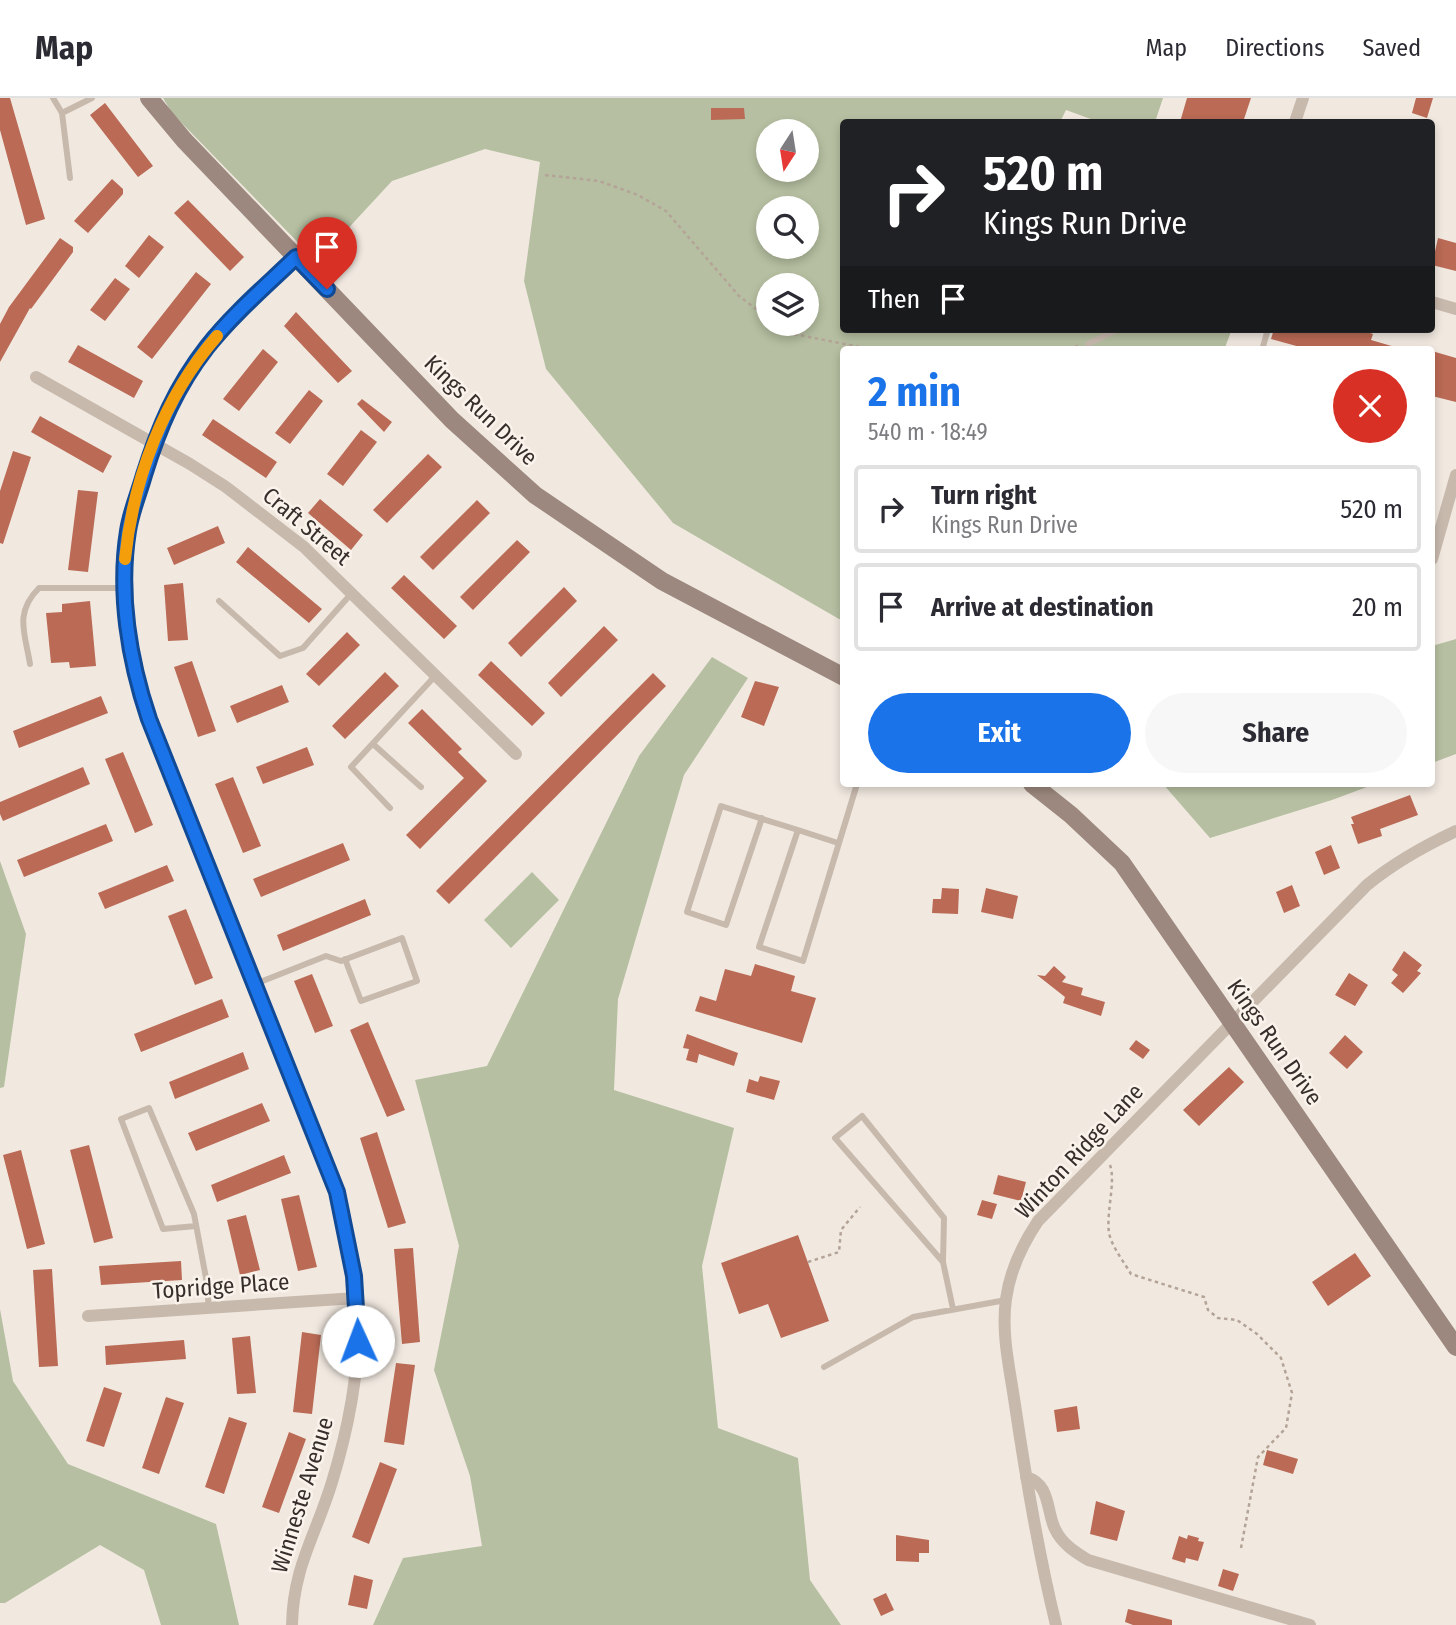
<!DOCTYPE html>
<html lang="en">
<head>
<meta charset="utf-8">
<style>
  body { margin:0; font-family:"Fira Sans Condensed",sans-serif; background:#f7f7f7; color:#2b2b33; height:100vh; display:flex; flex-direction:column; font-size:26px; white-space:nowrap }
  * { box-sizing:border-box; margin:0 }
  p { font-size:23px; color:#7c7c81 }
  .icon { flex:none; width:38px; height:38px; fill:none; stroke:currentColor; stroke-width:2; stroke-linecap:round; stroke-linejoin:round }
  .map { position:relative; flex:1; overflow:hidden }
  .drawer { position:absolute; left:840px; top:248px; width:595px; height:441px; display:flex; flex-direction:column; background:#fff; border-radius:7px; box-shadow:0 4px 10px #0003 }
  .drawer>* { flex:none }
  .guide { position:absolute; left:840px; top:21px; width:595px; height:214px; border-radius:7px; box-shadow:0 4px 10px #0003; background:#202124; color:#fff; overflow:hidden }
  .needle { width:46px; rotate:192deg }
  .fabs { position:absolute; left:756px; top:21px; display:grid; gap:14px }
  .fabs a { display:grid; place-items:center; width:63px; height:63px; border-radius:50%; background:#fff; box-shadow:0 4px 10px #0003; font-size:35px }
  .pin { position:absolute; display:grid; place-items:center; width:60px; height:60px; color:#fff; margin:-72px -30px; border-radius:50% 50% 50% 0; rotate:-45deg; box-shadow:0 0 7px #0007 }
  .pin .icon { rotate:45deg }
  .me { position:absolute; width:77px; margin:-38px; rotate:358deg; stroke-linejoin:round; filter:drop-shadow(0 0 5px #0008) }
  .turn { display:flex; align-items:center; gap:24px; height:147px; padding:0 28px; font-size:32px }
  .turn .icon { width:91px; height:91px; stroke-width:2.5 }
  .turn b { display:block; font-size:49px; line-height:60px }
  .then { display:flex; align-items:center; height:66px; padding:0 28px; background:#0003; gap:14px; font-size:26px }
  .round { display:grid; place-items:center; flex:none; width:74px; height:74px; border-radius:37px; background:#f7f7f7 }
  .head { display:flex; align-items:center; justify-content:space-between; height:119px; padding:0 28px }
  h1 { font-size:42px; font-weight:700; line-height:52px; color:#1a73e8 }
  .button { display:flex; gap:14px; margin-top:auto; padding:14px 28px }
  .button a { flex:1; height:80px; border-radius:42px; background:#1a73e8; color:#fff; font-size:28px; font-weight:700; line-height:80px; text-align:center }
  .button a+a { background:#f7f7f7; color:#2b2b33 }
  ul { padding:0; list-style:none }
  li { display:flex; align-items:center; gap:21px; height:88px; margin:0 14px 10px; padding:0 14px; border:4px solid #e1e1e2; border-radius:7px }
  li div { flex:1 }
  li b { display:block; font-size:26px }
  li em { font-style:normal }
  header { display:flex; align-items:center; gap:42px; box-sizing:border-box; height:98px; padding:0 35px; background:#fff; border-bottom:2px solid #e1e1e2 }
  header strong { font-size:33px }
  nav { display:flex; gap:38px; margin-inline-start:auto; font-size:24px }
  .map>svg:first-child { display:block }
  .green { fill:#b6bfa1; fill-rule:evenodd }
  .building { fill:#ba6a55 }
  .lines { fill:none; stroke-linecap:round; stroke-linejoin:round }
  .path { stroke:#b4a397; stroke-width:2.5; stroke-dasharray:3.5 3.5; stroke-linecap:butt }
  .lane { stroke:#c8b9ad; stroke-width:6 }
  .street { stroke:#c8b9ad; stroke-width:12 }
  .secondary { stroke:#9c887e; stroke-width:18 }
  .route-casing { stroke:#114b97; stroke-width:18 }
  .route { stroke:#1a73e8; stroke-width:12 }
  .slow { stroke:#f59e0b; stroke-width:12 }
  .labels { text-anchor:middle; dominant-baseline:central; stroke-width:5; stroke-linejoin:round; paint-order:stroke }
  .street-label { font-size:23px; fill:#372e2b; stroke:#f9f3ec }
</style>
</head>
<body>
<header>
<strong>Map</strong>
<nav><a>Map</a><a>Directions</a><a>Saved</a></nav>
</header>
<div class="map">
<svg width="1456" height="1527" viewBox="0 0 1456 1527">
  <rect width="100%" height="100%" fill="#f1e9e0"/>
  <path class="green" d="M 163,0 L 1163,0 L 1155,24 L 1099,24 L 1066,12 L 1060,24 L 844,24 L 844,231 L 1232,231 L 1224,252 L 844,252 L 844,521 L 839,521 L 673,425 L 546,271 L 524,183 L 540,64 L 485,51 L 392,83 L 317,164 L 172,15 ZM 768,33 L 807,33 L 807,72 L 768,72 ZM 768,110 L 807,110 L 807,149 L 768,149 ZM 768,187 L 807,187 L 807,226 L 768,226 Z
    M 1456,541 L 1456,656 L 1432,665 L 1432,548 Z
    M 712,559 L 748,580 L 684,677 L 618,901 L 614,992 L 734,1030 L 702,1168 L 718,1330 L 798,1360 L 810,1482 L 841,1527 L 373,1527 L 403,1460 L 482,1448 L 470,1378 L 434,1272 L 459,1148 L 415,982 L 487,968 L 639,658 Z
    M 1163,686 L 1375,686 L 1332,702 L 1210,740 Z
    M 0,763 L 26,836 L 4,989 L 0,990 Z
    M 532,774 L 559,802 L 511,850 L 484,822 Z
    M 0,1211 L 13,1283 L 68,1366 L 216,1426 L 239,1527 L 161,1527 L 144,1472 L 100,1447 L 5,1505 L 0,1505 Z"/>
  <path class="building" d="M 0,0 L 10,0 L 45,121 L 26,127 L 0,32 Z
    M 1187,0 L 1251,0 L 1243,24 L 1180,24 Z
    M 1416,0 L 1433,0 L 1427,20 L 1412,15 Z
    M 105,5 L 153,68 L 138,79 L 90,17 Z
    M 711,10 L 744,10 L 745,21 L 711,22 Z
    M 112,81 L 123,91 L 123,96 L 88,135 L 74,123 Z
    M 188,102 L 244,159 L 230,173 L 174,115 Z
    M 149,137 L 164,149 L 139,180 L 125,168 Z
    M 60,140 L 73,149 L 73,154 L 31,211 L 30,210 L 0,264 L 0,226 L 9,209 Z
    M 1438,140 L 1456,145 L 1456,173 L 1432,167 Z
    M 196,174 L 211,186 L 152,261 L 137,249 Z
    M 115,180 L 130,191 L 105,223 L 90,212 Z
    M 296,214 L 352,273 L 338,285 L 284,228 Z
    M 1274,231 L 1358,231 L 1373,236 L 1371,242 L 1395,249 L 1395,252 L 1311,252 L 1271,241 Z
    M 78,247 L 143,283 L 134,300 L 68,264 Z
    M 263,251 L 278,264 L 239,313 L 223,301 Z
    M 1432,253 L 1456,260 L 1456,304 L 1432,298 Z
    M 309,292 L 323,303 L 290,346 L 275,335 Z
    M 362,301 L 392,324 L 384,334 L 357,306 Z
    M 40,318 L 112,358 L 103,375 L 31,334 Z
    M 213,321 L 277,364 L 266,380 L 202,337 Z
    M 361,332 L 377,344 L 343,388 L 327,376 Z
    M 13,353 L 31,359 L 3,446 L 0,445 L 0,393 Z
    M 428,356 L 442,369 L 387,425 L 373,412 Z
    M 78,392 L 98,394 L 88,474 L 68,472 Z
    M 320,401 L 363,437 L 351,452 L 308,415 Z
    M 477,402 L 490,415 L 433,472 L 420,459 Z
    M 218,428 L 225,445 L 174,467 L 167,450 Z
    M 517,442 L 530,454 L 473,512 L 460,499 Z
    M 248,449 L 322,511 L 309,525 L 236,464 Z
    M 404,477 L 457,528 L 444,541 L 391,490 Z
    M 183,485 L 188,542 L 168,543 L 164,487 Z
    M 564,489 L 577,503 L 521,559 L 508,545 Z
    M 90,503 L 96,568 L 70,570 L 69,564 L 51,565 L 46,515 L 62,514 L 62,506 Z
    M 604,528 L 618,542 L 561,599 L 548,585 Z
    M 347,534 L 360,547 L 319,588 L 306,576 Z
    M 192,563 L 216,633 L 198,639 L 174,569 Z
    M 491,563 L 545,615 L 532,628 L 478,577 Z
    M 385,574 L 399,588 L 345,641 L 332,628 Z
    M 653,575 L 666,588 L 449,806 L 436,793 Z
    M 755,583 L 779,589 L 764,628 L 741,619 Z
    M 282,587 L 289,604 L 237,625 L 230,608 Z
    M 101,598 L 108,615 L 19,650 L 13,633 Z
    M 422,611 L 462,651 L 458,654 L 487,683 L 420,751 L 406,737 L 464,680 L 408,625 Z
    M 307,649 L 314,667 L 263,686 L 256,669 Z
    M 123,654 L 153,727 L 135,735 L 105,661 Z
    M 83,669 L 90,686 L 3,723 L 0,716 L 0,704 Z
    M 233,679 L 261,748 L 243,755 L 215,686 Z
    M 1410,697 L 1418,717 L 1380,731 L 1382,738 L 1358,746 L 1351,726 L 1354,726 L 1351,719 Z
    M 106,726 L 113,743 L 24,779 L 17,762 Z
    M 343,745 L 350,762 L 261,799 L 253,781 Z
    M 1331,747 L 1340,770 L 1324,777 L 1315,754 Z
    M 167,767 L 174,783 L 105,811 L 98,795 Z
    M 1292,787 L 1300,808 L 1284,815 L 1276,794 Z
    M 942,790 L 959,791 L 958,816 L 932,815 L 933,801 L 941,801 Z
    M 986,790 L 1018,798 L 1013,821 L 981,814 Z
    M 365,801 L 371,817 L 283,853 L 277,837 Z
    M 186,811 L 213,880 L 195,887 L 168,818 Z
    M 1404,853 L 1422,867 L 1417,873 L 1421,875 L 1403,895 L 1391,885 L 1398,877 L 1392,872 Z
    M 755,866 L 795,878 L 791,893 L 816,900 L 802,945 L 695,913 L 700,898 L 716,903 L 725,871 L 751,878 Z
    M 1054,868 L 1066,879 L 1062,884 L 1083,890 L 1081,897 L 1105,904 L 1101,918 L 1063,905 L 1065,899 L 1037,877 L 1045,878 Z
    M 1349,875 L 1368,887 L 1355,908 L 1335,897 Z
    M 312,876 L 333,928 L 315,935 L 294,883 Z
    M 222,901 L 229,919 L 141,954 L 134,936 Z
    M 368,924 L 405,1012 L 387,1019 L 350,932 Z
    M 687,936 L 738,955 L 734,968 L 699,956 L 697,965 L 686,962 L 689,951 L 683,950 Z
    M 1345,937 L 1363,954 L 1347,971 L 1329,955 Z
    M 1136,942 L 1150,952 L 1143,961 L 1129,951 Z
    M 243,954 L 249,971 L 175,1001 L 169,984 Z
    M 1229,969 L 1244,984 L 1199,1028 L 1183,1012 Z
    M 760,978 L 780,983 L 774,1002 L 746,994 L 749,981 L 758,984 Z
    M 262,1005 L 270,1023 L 196,1053 L 188,1035 Z
    M 377,1034 L 406,1125 L 388,1130 L 360,1040 Z
    M 89,1047 L 113,1140 L 94,1145 L 70,1052 Z
    M 21,1052 L 45,1146 L 27,1151 L 3,1057 Z
    M 284,1057 L 291,1075 L 217,1104 L 211,1087 Z
    M 998,1077 L 1026,1084 L 1021,1103 L 993,1096 Z
    M 299,1097 L 317,1169 L 298,1173 L 281,1101 Z
    M 982,1102 L 997,1106 L 992,1121 L 977,1117 Z
    M 246,1117 L 260,1172 L 240,1177 L 227,1122 Z
    M 798,1137 L 829,1223 L 781,1240 L 768,1206 L 739,1216 L 721,1165 Z
    M 413,1150 L 420,1244 L 402,1246 L 394,1151 Z
    M 1355,1155 L 1371,1178 L 1328,1208 L 1312,1184 Z
    M 181,1163 L 182,1182 L 101,1187 L 99,1168 Z
    M 52,1171 L 58,1268 L 39,1269 L 33,1172 Z
    M 302,1234 L 321,1237 L 312,1316 L 293,1314 Z
    M 250,1238 L 256,1295 L 237,1296 L 232,1240 Z
    M 184,1242 L 186,1261 L 106,1267 L 105,1248 Z
    M 396,1265 L 415,1267 L 404,1347 L 384,1344 Z
    M 104,1289 L 122,1295 L 104,1349 L 86,1343 Z
    M 166,1299 L 184,1305 L 159,1376 L 142,1370 Z
    M 1077,1308 L 1080,1331 L 1057,1334 L 1054,1312 Z
    M 229,1319 L 247,1325 L 224,1396 L 205,1389 Z
    M 289,1334 L 306,1341 L 279,1415 L 262,1409 Z
    M 1267,1352 L 1298,1361 L 1293,1376 L 1263,1367 Z
    M 380,1364 L 397,1371 L 369,1446 L 352,1439 Z
    M 1096,1403 L 1125,1413 L 1117,1443 L 1090,1436 Z
    M 896,1437 L 929,1442 L 929,1455 L 919,1455 L 919,1464 L 896,1463 Z
    M 1188,1437 L 1199,1440 L 1198,1443 L 1204,1444 L 1198,1463 L 1186,1460 L 1185,1465 L 1172,1461 L 1179,1438 L 1187,1441 Z
    M 1223,1471 L 1239,1476 L 1233,1493 L 1218,1488 Z
    M 354,1477 L 373,1482 L 367,1511 L 348,1507 Z
    M 886,1495 L 894,1512 L 881,1518 L 873,1501 Z
    M 1128,1511 L 1172,1522 L 1172,1527 L 1133,1527 L 1125,1524 Z"/>
  <g class="lines">
    <path class="path" d="M 545,77 L 599,83 L 638,97 L 666,113 L 739,198 L 768,220
      M 776,226 L 789,235 L 875,252
      M 1055,252 L 1078,248
      M 1110,1067 C 1116,1084 1106,1114 1109,1135 C 1112,1149 1124,1164 1131,1176 L 1204,1199 L 1208,1212 L 1218,1220 L 1237,1222 L 1257,1236 L 1281,1260 L 1292,1295 L 1286,1330 L 1258,1359 L 1241,1450
      M 808,1164 L 839,1154 L 841,1132 L 860,1109"/>
    <path class="lane" d="M 53,0 L 62,15 L 70,80
      M 62,15 L 92,0
      M 1088,246 L 1118,231
      M 1262,252 L 1268,231
      M 219,503 L 280,558 L 303,550 L 351,496
      M 30,566 C 25,535 14,515 39,490 L 125,490
      M 373,646 L 421,689
      M 390,710 L 351,669 L 436,577
      M 762,720 L 726,827 L 687,814 L 721,708 L 798,732
      M 838,745 L 798,732 L 759,849 L 803,863 L 857,686
      M 255,886 L 326,858 L 341,863 L 402,840 L 417,883 L 361,903 L 345,861
      M 196,1128 L 163,1131 L 121,1021 L 149,1010 L 194,1116 L 206,1180 L 209,1210
      M 943,1164 L 944,1120 L 862,1018 L 835,1040 L 943,1164 L 953,1211
      M 824,1269 L 913,1219 L 1006,1202"/>
    <path class="street" d="M 1295,24 L 1303,0
      M 1432,204 L 1456,211
      M 36,279 L 190,366 L 226,389 L 304,449 L 516,656
      M 1432,461 L 1456,377
      M 88,1218 L 356,1200
      M 1026,1379 C 1051,1386 1046,1413 1055,1431 C 1062,1446 1075,1454 1088,1462 L 1310,1527
      M 292,1527 C 293,1469 316,1437 332,1384 C 347,1335 358,1283 358,1231 C 358,1185 347,1139 337,1094 L 149,621 L 137,587 L 125,495 L 125,467 L 128,432 L 135,405 L 153,345 L 170,307 L 187,277 L 207,249 L 230,222 L 296,158
      M 1056,1527 C 1038,1454 1026,1381 1015,1307 C 1010,1272 1001,1236 1006,1201 C 1010,1172 1022,1147 1038,1123 L 1367,787 C 1395,764 1424,748 1456,733"/>
    <path class="secondary" d="M 149,0 L 184,42 L 452,322 L 535,397 L 662,483 L 844,579
      M 1032,686 L 1071,717 L 1122,765 L 1456,1249"/>
  </g>
  <g class="lines">
    <defs>
      <path id="route" d="M 327,191 L 296,159 C 266,188 233,216 207,249 C 176,289 159,329 144,377 C 139,395 131,413 128,433 C 118,495 129,562 149,621 L 337,1094 L 354,1178 L 358,1243"/>
    </defs>
    <use href="#route" class="route-casing"/>
    <use href="#route" class="route"/>
    <path class="slow" d="M 125,461 C 133,381 164,299 217,238"/>
  </g>
  <g class="labels">
    <g class="street-label">
      <text transform="translate(481 312) rotate(44)">Kings Run Drive</text>
      <text transform="translate(307 428) rotate(40)">Craft Street</text>
      <text transform="translate(1275 944) rotate(55)">Kings Run Drive</text>
      <text transform="translate(1079 1053) rotate(-47)">Winton Ridge Lane</text>
      <text transform="translate(221 1188) rotate(-4)">Topridge Place</text>
      <text transform="translate(302 1397) rotate(-73)">Winneste Avenue</text>
    </g>
  </g>
</svg>
<div class="fabs">
<a><svg class="needle" viewBox="-14 -14 28 28"><path d="M0-13l5 13h-10z" fill="#e53935"/><path d="M0 13l5-13h-10z" fill="#7c7c81"/></svg></a>
<a><svg class="icon" aria-label="search" viewBox="0 0 24 24"><circle cx="10" cy="10" r="6"/><path d="M15 15l6 6"/></svg></a>
<a><svg class="icon" aria-label="layers" viewBox="0 0 24 24"><path d="M12 4l9 5-9 5-9-5zM3 14l9 5 9-5"/></svg></a>
</div>
<div class="pin" style="left:327px;top:191px;background:#d93025"><svg class="icon" aria-label="arrive" viewBox="0 0 24 24"><path d="M6 21V4h12l-3 4 3 4H6"/></svg></div>
<svg class="me" style="left:358px;top:1243px" viewBox="-20 -20 40 40"><circle r="19" fill="#fff"/><path d="M0-13L10 11 0 6-10 11z" fill="#1a73e8"/></svg>
<div class="guide">
<div class="turn"><svg class="icon" aria-label="right" viewBox="0 0 24 24"><path d="M7 20v-9h11M14 6l5 5-5 5"/></svg><div><b>520 m</b>Kings Run Drive</div></div>
<div class="then">Then<svg class="icon" aria-label="arrive" viewBox="0 0 24 24"><path d="M6 21V4h12l-3 4 3 4H6"/></svg></div>
</div>
<section class="drawer">
<div class="head"><div><h1>2 min</h1><p>540 m · 18:49</p></div><a class="round" style="background:#d93025;color:#fff"><svg class="icon" aria-label="close" viewBox="0 0 24 24"><path d="M6 6l12 12M18 6L6 18"/></svg></a></div>
<ul>
<li><svg class="icon" aria-label="right" viewBox="0 0 24 24"><path d="M7 20v-9h11M14 6l5 5-5 5"/></svg><div><b>Turn right</b><p>Kings Run Drive</p></div><em>520 m</em></li>
<li><svg class="icon" aria-label="arrive" viewBox="0 0 24 24"><path d="M6 21V4h12l-3 4 3 4H6"/></svg><div><b>Arrive at destination</b></div><em>20 m</em></li>
</ul>
<div class="button"><a>Exit</a><a>Share</a></div>
</section>
</div>
</body>
</html>
